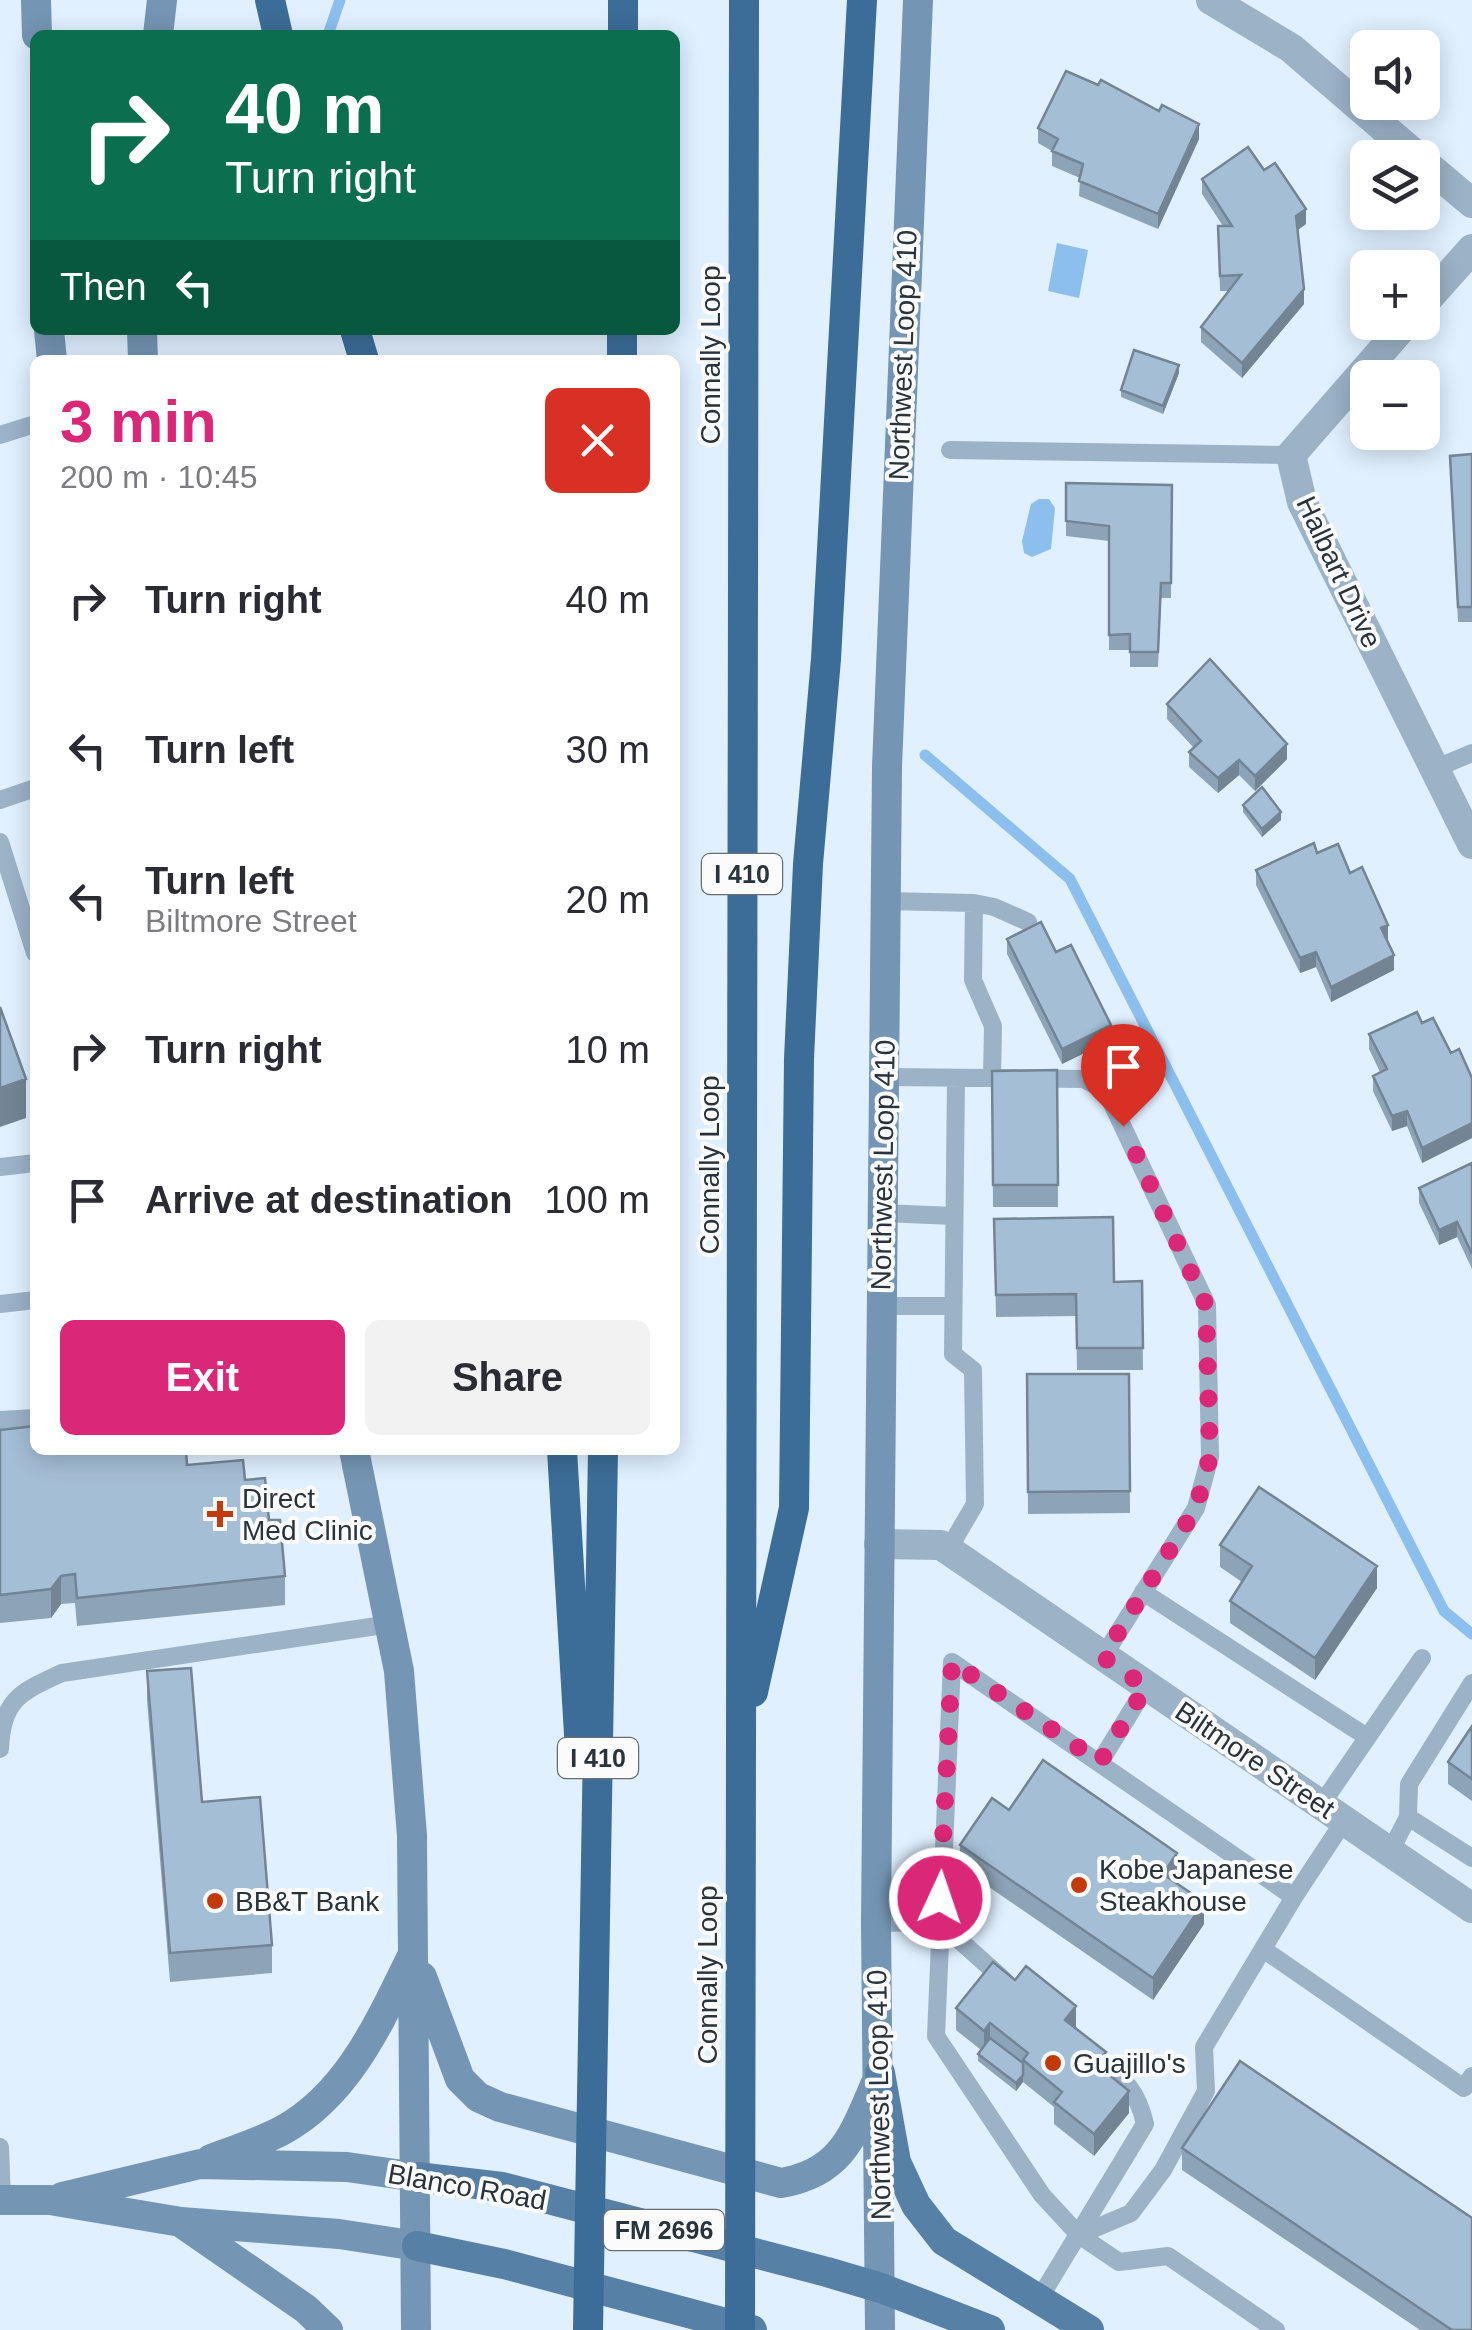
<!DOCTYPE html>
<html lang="en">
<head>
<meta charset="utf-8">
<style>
  body { margin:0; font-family:Helvetica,sans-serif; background:#f2f2f3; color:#2b2b33; height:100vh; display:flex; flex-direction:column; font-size:38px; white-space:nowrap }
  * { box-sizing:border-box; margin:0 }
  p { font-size:32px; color:#7c7c81 }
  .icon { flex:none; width:55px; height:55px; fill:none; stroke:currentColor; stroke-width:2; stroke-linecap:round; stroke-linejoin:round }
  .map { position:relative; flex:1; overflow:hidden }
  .details { position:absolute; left:30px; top:355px; width:650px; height:1100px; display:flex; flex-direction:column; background:#fff; border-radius:15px; box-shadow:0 5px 25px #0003 }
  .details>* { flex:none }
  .hud { position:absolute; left:30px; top:30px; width:650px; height:305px; border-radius:15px; box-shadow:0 5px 25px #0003; background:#0b6e4f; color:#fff; overflow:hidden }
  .buttons { position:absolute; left:1350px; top:30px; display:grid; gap:20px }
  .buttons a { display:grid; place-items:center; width:90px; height:90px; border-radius:15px; background:#fff; box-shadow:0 5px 25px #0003; font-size:50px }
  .pin { position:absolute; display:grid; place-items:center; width:85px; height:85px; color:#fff; margin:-102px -42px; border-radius:50% 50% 50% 0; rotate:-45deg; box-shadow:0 0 10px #0007 }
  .pin .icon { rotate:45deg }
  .me { position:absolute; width:110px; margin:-55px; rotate:3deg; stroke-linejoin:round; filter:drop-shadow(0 0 8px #0008) }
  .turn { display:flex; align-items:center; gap:35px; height:210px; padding:0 30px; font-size:45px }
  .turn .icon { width:130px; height:130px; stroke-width:2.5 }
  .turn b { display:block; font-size:70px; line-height:85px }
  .then { display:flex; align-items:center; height:95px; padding:0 30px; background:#0003; gap:20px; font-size:38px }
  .round { display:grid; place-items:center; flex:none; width:105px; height:105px; border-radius:15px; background:#f2f2f3 }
  .summary { display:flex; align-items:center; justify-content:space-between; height:170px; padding:0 30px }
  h1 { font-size:60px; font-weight:700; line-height:75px; color:#db2777 }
  .cta { display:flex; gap:20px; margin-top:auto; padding:20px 30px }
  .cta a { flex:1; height:115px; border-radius:15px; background:#db2777; color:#fff; font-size:40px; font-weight:700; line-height:115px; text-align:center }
  .cta a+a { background:#f2f2f3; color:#2b2b33 }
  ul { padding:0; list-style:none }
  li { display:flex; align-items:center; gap:30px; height:150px; padding:0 30px }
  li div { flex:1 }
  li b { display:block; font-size:38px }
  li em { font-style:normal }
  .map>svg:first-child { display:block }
  .water { fill:#8cbfee }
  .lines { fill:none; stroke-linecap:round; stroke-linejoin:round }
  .stream { stroke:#8cbfee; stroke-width:11 }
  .service { stroke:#9cb2c7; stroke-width:18 }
  .minor { stroke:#9cb2c7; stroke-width:30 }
  .secondary { stroke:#7495b3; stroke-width:30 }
  .primary { stroke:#5680a5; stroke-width:30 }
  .motorway { stroke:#3c6d98; stroke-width:30 }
  .wall { fill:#8da3b7 }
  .shaded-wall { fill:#738595 }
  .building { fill:#a4bed5; stroke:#738595; stroke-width:2.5 }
  .route { stroke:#db2777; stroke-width:18; stroke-dasharray:0 32.4 }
  .poi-dot { fill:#c23a0a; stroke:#fbfbfb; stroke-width:4 }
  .labels { text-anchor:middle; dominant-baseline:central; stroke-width:8; stroke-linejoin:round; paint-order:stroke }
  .shield { fill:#fbfbfb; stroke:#676f75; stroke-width:2.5 }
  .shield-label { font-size:25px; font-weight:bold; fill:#28333c }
  .street-label { font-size:28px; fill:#28333c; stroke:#fbfbfb }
  .poi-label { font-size:28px; fill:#28333c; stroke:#fbfbfb; text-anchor:start }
</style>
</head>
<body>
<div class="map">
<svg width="1472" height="2330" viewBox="0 0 1472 2330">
  <rect width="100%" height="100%" fill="#e0f0ff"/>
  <path class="water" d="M 1057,243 L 1088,250 L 1079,298 L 1048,291 Z
    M 1039,499 L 1049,499 L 1055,508 L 1051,549 L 1032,557 L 1024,553 L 1022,541 L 1031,504 Z"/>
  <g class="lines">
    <path class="stream" d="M 328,35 L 340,0
      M 925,755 L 1070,879 L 1444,1611 L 1472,1634"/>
    <path class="service" d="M 0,435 L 35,424
      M 950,450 L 1291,455
      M 1434,769 L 1472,753
      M 0,800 L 35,788
      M 0,842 L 35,953
      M 886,901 L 974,903 L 994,907 L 1028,922
      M 974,903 L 973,980 L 993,1026 L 992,1078
      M 884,1077 L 1084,1079 L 1106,1091 L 1207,1305 L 1210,1457 L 1196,1508 L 1103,1657
      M 0,1167 L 35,1163
      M 883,1213 L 954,1216
      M 0,1304 L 35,1300
      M 882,1306 L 953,1306
      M 0,1420 L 35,1418
      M 948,1550 L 975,1504 L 973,1370 L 953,1354 L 956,1078
      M 1143,1592 L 1367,1737
      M 0,1749 C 2,1699 21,1692 62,1673 L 390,1624
      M 1100,1762 L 1146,1687
      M 1321,1805 L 1422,1658
      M 1408,1817 L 1472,1858
      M 1390,1852 L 1408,1817 L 1409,1784 L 1472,1683
      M 876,1923 L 939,1922 L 1004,1980
      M 1263,1949 L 1464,2088 L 1472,2076
      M 0,2147 L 2,2200
      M 1079,2235 L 1131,2213 L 1163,2170 L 1206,2091 L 1204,2047 L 1294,1897 L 1344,1821
      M 1039,2299 L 1145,2124 C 1138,2092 1124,2078 1098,2059
      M 1276,2330 L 1168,2256 L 1119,2262 L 1079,2235 L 1042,2195 L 936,2036 L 952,1662 L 1294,1897"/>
    <path class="minor" d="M 1211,0 L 1291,48 L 1419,158
      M 1422,161 L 1472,203
      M 1422,305 L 1472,249
      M 1407,322 L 1291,455 L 1302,502 L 1472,844
      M 879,1544 L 941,1545 L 1472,1908"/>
    <path class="secondary" d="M 36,0 L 37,35
      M 158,35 L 162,0
      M 49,330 L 52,360
      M 142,330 L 143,360
      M 354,1450 L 399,1671 L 412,1836 L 416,2330
      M 422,1977 L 460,2079 L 478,2097 L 500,2107 L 781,2183 C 841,2173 853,2136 875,2085
      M 211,2159 C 235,2150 261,2142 283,2130 C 348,2094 379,2023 410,1960
      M 62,2197 L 200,2164 L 347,2167 L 417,2177
      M 0,2200 L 50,2200 L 181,2222 L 339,2234 L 417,2246
      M 183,2224 L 306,2309 L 328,2330
      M 880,2330 L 876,1923 L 887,767 L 918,0"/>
    <path class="primary" d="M 880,2073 L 896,2162 L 916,2205 L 944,2241 L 1089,2330
      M 417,2177 L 502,2187 L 827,2272 L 881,2288 L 990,2330
      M 417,2246 L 504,2264 L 752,2330"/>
    <path class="motorway" d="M 270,0 L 278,35
      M 623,0 L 623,35
      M 355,330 L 364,360
      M 622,360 L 622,330
      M 562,1450 L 580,1751
      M 753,1692 L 794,1508 L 799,1059 L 808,864 L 826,659 L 862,0
      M 588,2330 L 603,1450
      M 740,2330 L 744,0"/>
  </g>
  <path class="wall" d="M 1038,128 L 1199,139 L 1158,229 L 1079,196 L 1080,178 L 1052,166 L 1052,151 L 1038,143 Z
    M 1264,170 L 1306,224 L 1298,230 L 1304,304 L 1242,378 L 1201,342 L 1201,327 L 1229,291 L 1220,291 L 1218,226 L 1223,226 L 1202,194 L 1202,179 Z
    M 1179,373 L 1163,414 L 1121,397 L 1121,390 Z
    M 1472,454 L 1472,622 L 1458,622 L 1450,456 Z
    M 1066,483 L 1172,485 L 1171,598 L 1161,598 L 1158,667 L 1130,667 L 1130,650 L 1109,650 L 1109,541 L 1066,536 Z
    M 1167,704 L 1287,759 L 1255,791 L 1239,775 L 1218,793 L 1189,767 L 1189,752 L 1194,748 L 1167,719 Z
    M 1243,805 L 1281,820 L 1262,837 L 1243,812 Z
    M 1317,853 L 1350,873 L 1388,940 L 1394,970 L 1331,1002 L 1316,967 L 1300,973 L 1256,885 L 1256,870 Z
    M 1007,939 L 1111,1040 L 1062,1064 L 1007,954 Z
    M 1422,1023 L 1451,1053 L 1472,1078 L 1472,1138 L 1422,1163 L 1407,1126 L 1392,1131 L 1373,1091 L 1373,1076 L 1380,1072 L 1369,1049 L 1369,1034 Z
    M 1057,1070 L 1058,1207 L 993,1207 L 992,1071 Z
    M 1472,1163 L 1472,1269 L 1457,1237 L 1439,1245 L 1419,1203 L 1419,1188 Z
    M 994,1219 L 1114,1282 L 1142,1281 L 1143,1370 L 1077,1370 L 1076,1316 L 996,1317 Z
    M 1027,1374 L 1129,1374 L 1130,1513 L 1028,1514 Z
    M 0,1430 L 35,1450 L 187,1465 L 245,1480 L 269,1520 L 285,1576 L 285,1605 L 77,1626 L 75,1603 L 61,1604 L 51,1618 L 0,1623 Z
    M 1220,1545 L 1377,1588 L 1315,1680 L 1230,1623 L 1230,1601 L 1242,1582 L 1220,1567 Z
    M 147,1671 L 202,1802 L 272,1945 L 272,1973 L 170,1982 L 147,1700 Z
    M 1472,1726 L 1472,1801 L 1448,1784 L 1448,1762 Z
    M 1009,1810 L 1177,1875 L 1173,1881 L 1204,1924 L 1153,2000 L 960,1867 L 960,1845 Z
    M 956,2008 L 1076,2028 L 1106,2073 L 1129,2113 L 1094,2156 L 1054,2124 L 1054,2107 L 1023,2082 L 1016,2091 L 978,2061 L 978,2054 L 981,2050 L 956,2030 Z
    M 1182,2148 L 1472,2330 L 1420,2330 L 1182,2170 Z"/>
  <path class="shaded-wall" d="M 1199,124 L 1199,139 L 1158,229 L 1158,214 Z
    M 1306,209 L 1306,224 L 1296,231 L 1296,216 Z
    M 1304,289 L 1304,304 L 1242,378 L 1242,363 Z
    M 1179,365 L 1179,373 L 1163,414 L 1163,406 Z
    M 1287,744 L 1287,759 L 1255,791 L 1255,776 Z
    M 1239,760 L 1239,775 L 1218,793 L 1218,778 Z
    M 1281,812 L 1281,820 L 1262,837 L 1262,829 Z
    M 1388,925 L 1388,940 L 1381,943 L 1381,928 Z
    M 1316,952 L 1316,967 L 1300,973 L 1300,958 Z
    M 1394,955 L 1394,970 L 1331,1002 L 1331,987 Z
    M 1111,1025 L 1111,1040 L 1062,1064 L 1062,1049 Z
    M 26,1079 L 26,1118 L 0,1127 L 0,1088 Z
    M 1407,1111 L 1407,1126 L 1392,1131 L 1392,1116 Z
    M 1472,1123 L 1472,1138 L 1422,1163 L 1422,1148 Z
    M 1457,1222 L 1457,1237 L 1439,1245 L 1439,1230 Z
    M 1377,1566 L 1377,1588 L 1315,1680 L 1315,1658 Z
    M 61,1576 L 61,1604 L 51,1618 L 51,1589 Z
    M 1177,1853 L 1177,1875 L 1163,1896 L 1163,1874 Z
    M 1204,1902 L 1204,1924 L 1153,2000 L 1153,1978 Z
    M 1076,2006 L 1076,2028 L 1065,2020 Z
    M 990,2023 L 990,2045 L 984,2053 L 984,2031 Z
    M 1106,2052 L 1106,2074 L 1096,2064 Z
    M 1023,2075 L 1023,2082 L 1016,2091 L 1016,2083 Z
    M 1129,2091 L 1129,2113 L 1094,2156 L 1094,2134 Z"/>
  <path class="building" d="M 1066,71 L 1098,85 L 1101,80 L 1159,111 L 1162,105 L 1199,124 L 1158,214 L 1079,181 L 1083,164 L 1052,151 L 1058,139 L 1038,128 Z
    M 1248,147 L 1264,170 L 1275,163 L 1306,209 L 1296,216 L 1304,289 L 1242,363 L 1201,327 L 1241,275 L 1220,276 L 1218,226 L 1232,226 L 1202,179 Z
    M 1134,350 L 1179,365 L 1163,406 L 1121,390 Z
    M 1472,454 L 1472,607 L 1458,607 L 1450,456 Z
    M 1066,483 L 1172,485 L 1171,583 L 1161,583 L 1158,652 L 1130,652 L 1130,634 L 1109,635 L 1109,526 L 1066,521 Z
    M 1210,659 L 1287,744 L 1255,776 L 1239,760 L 1218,778 L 1189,752 L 1201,741 L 1167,704 Z
    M 1262,787 L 1281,812 L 1262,829 L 1243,805 Z
    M 1314,843 L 1317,853 L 1338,844 L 1350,873 L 1362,867 L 1388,925 L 1381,928 L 1394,955 L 1331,987 L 1316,952 L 1300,958 L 1256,870 Z
    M 1041,922 L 1056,952 L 1071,945 L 1111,1025 L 1062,1049 L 1007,939 Z
    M 0,1007 L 26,1079 L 0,1088 Z
    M 1417,1012 L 1422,1023 L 1433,1018 L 1451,1053 L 1459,1049 L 1472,1078 L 1472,1123 L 1422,1148 L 1407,1111 L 1392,1116 L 1373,1076 L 1387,1069 L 1369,1034 Z
    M 1057,1070 L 1058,1185 L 993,1185 L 992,1071 Z
    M 1472,1163 L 1472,1254 L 1457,1222 L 1439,1230 L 1419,1188 Z
    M 1113,1217 L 1114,1282 L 1142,1281 L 1143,1348 L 1077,1348 L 1076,1294 L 996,1295 L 994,1219 Z
    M 1027,1374 L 1129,1374 L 1130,1491 L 1028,1492 Z
    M 35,1426 L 35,1450 L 186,1450 L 187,1465 L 243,1460 L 245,1480 L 265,1478 L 269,1520 L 280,1520 L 285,1576 L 77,1598 L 75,1574 L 61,1576 L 51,1589 L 0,1595 L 0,1430 Z
    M 1259,1487 L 1377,1566 L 1315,1658 L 1230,1601 L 1252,1566 L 1220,1545 Z
    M 191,1668 L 202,1802 L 260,1797 L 272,1945 L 170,1953 L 147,1671 Z
    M 1472,1726 L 1472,1779 L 1448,1762 Z
    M 1043,1760 L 1177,1853 L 1163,1874 L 1204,1902 L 1153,1978 L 960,1845 L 992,1798 L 1009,1810 Z
    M 993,1962 L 1015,1980 L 1026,1966 L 1076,2006 L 1065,2020 L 1106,2052 L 1096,2064 L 1129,2091 L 1094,2134 L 1054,2102 L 1062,2092 L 1023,2060 L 1028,2053 L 990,2023 L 984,2031 L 956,2008 Z
    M 990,2038 L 1023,2063 L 1023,2075 L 1016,2083 L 978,2054 Z
    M 1240,2061 L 1472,2218 L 1472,2330 L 1452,2330 L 1182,2148 Z"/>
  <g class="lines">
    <path class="route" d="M 940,1898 L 952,1662 L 1100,1762 L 1146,1687 L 1103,1657 L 1196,1508 L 1210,1457 L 1206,1305 L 1123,1126"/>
  </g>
  <g class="poi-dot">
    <path d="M215 1499h10v10h10v10h-10v10h-10v-10h-10v-10h10z"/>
    <circle cx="1079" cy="1885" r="10"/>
    <circle cx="215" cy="1901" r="10"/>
    <circle cx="1053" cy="2063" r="10"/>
  </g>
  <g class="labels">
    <g class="shield">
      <rect x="702" y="854" width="80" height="40" rx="8"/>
      <rect x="558" y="1738" width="80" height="40" rx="8"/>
      <rect x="604" y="2210" width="120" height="40" rx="8"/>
    </g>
    <g class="shield-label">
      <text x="742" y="874">I 410</text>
      <text x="598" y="1758">I 410</text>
      <text x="664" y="2230">FM 2696</text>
    </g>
    <g class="street-label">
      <text transform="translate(710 355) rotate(-90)">Connally Loop</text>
      <text transform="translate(903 355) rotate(-88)">Northwest Loop 410</text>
      <text transform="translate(1339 572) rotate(65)">Halbart Drive</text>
      <text transform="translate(709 1165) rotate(-90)">Connally Loop</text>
      <text transform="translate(883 1165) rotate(-89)">Northwest Loop 410</text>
      <text transform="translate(1255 1760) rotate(34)">Biltmore Street</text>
      <text transform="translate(707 1975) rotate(-90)">Connally Loop</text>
      <text transform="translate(879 2095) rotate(-91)">Northwest Loop 410</text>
      <text transform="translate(467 2187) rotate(10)">Blanco Road</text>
    </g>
    <g class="poi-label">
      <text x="242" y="1498">Direct<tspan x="242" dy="32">Med Clinic</tspan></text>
      <text x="1099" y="1869">Kobe Japanese<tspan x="1099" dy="32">Steakhouse</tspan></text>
      <text x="235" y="1901">BB&amp;T Bank</text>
      <text x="1073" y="2063">Guajillo's</text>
    </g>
  </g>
</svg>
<div class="buttons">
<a><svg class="icon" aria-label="sound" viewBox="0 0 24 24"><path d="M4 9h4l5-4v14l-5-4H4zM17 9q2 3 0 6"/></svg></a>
<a><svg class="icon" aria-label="layers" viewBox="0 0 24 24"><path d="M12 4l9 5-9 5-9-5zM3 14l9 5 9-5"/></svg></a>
<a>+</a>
<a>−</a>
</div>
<div class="pin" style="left:1123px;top:1126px;background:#d93025"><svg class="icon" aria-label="arrive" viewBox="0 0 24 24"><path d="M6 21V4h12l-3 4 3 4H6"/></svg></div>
<svg class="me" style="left:940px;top:1898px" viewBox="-20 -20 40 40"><circle r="17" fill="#db2777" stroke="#fff" stroke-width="3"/><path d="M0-11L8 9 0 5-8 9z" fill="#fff"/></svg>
<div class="hud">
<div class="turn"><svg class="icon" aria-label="right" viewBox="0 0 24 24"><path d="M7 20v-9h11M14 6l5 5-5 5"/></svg><div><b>40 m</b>Turn right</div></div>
<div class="then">Then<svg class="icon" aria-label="left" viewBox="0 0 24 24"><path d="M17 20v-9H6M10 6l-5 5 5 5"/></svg></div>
</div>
<section class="details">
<div class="summary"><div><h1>3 min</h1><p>200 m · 10:45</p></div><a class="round" style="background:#d93025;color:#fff"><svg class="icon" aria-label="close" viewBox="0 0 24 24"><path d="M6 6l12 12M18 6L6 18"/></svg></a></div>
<ul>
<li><svg class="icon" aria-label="right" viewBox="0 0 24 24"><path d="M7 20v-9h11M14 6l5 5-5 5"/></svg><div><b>Turn right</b></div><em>40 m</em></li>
<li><svg class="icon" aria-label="left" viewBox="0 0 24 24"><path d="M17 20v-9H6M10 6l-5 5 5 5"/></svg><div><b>Turn left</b></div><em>30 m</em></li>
<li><svg class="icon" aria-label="left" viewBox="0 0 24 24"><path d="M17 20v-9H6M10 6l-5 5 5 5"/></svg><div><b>Turn left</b><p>Biltmore Street</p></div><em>20 m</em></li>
<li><svg class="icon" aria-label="right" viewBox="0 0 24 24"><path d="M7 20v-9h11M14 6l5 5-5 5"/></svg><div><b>Turn right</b></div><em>10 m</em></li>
<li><svg class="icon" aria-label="arrive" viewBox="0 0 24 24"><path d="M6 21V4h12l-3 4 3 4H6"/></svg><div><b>Arrive at destination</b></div><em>100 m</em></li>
</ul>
<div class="cta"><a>Exit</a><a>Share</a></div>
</section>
</div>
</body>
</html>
